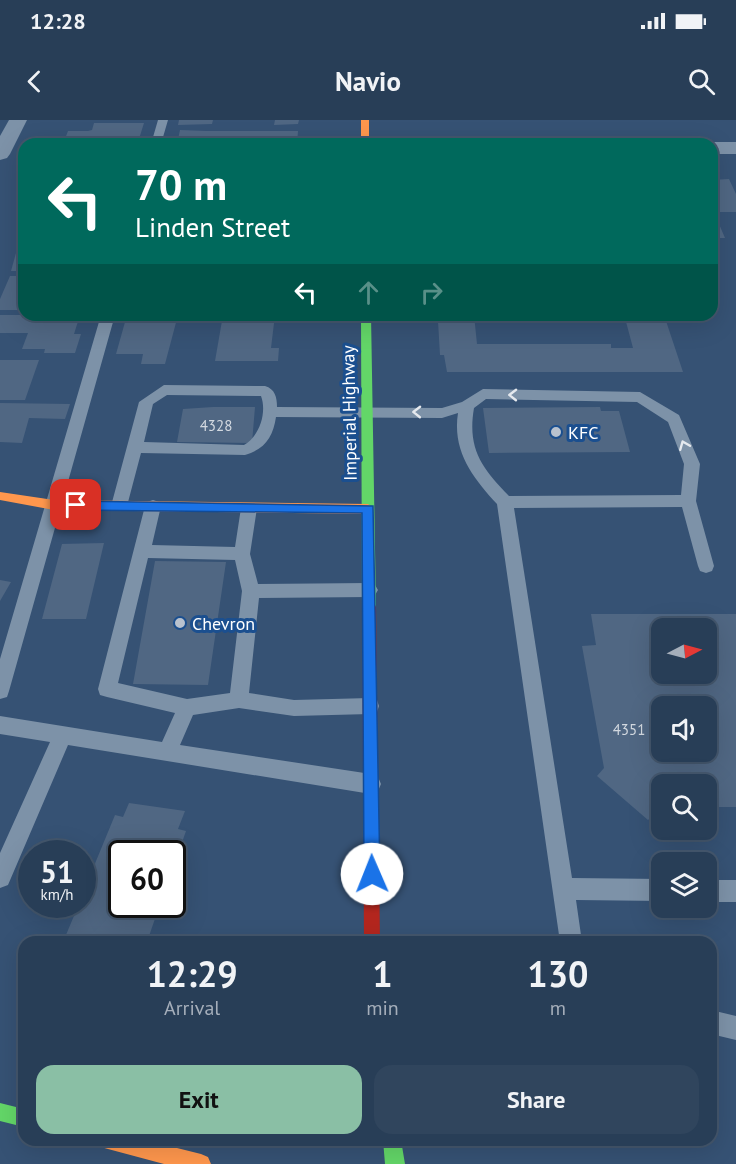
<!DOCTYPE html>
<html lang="en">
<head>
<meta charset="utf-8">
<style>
  body { margin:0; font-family:"PT Sans",sans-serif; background:#30455d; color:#f1f3f6; height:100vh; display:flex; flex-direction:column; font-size:22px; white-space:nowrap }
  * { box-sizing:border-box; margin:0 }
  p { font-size:20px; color:#a5aeba }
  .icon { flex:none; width:33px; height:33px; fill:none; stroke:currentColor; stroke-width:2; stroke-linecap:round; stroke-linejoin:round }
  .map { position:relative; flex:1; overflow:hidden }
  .panel { position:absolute; left:18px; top:816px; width:699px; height:210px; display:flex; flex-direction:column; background:#283e57; border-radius:18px; box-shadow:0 6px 24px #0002,0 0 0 2px #44576d }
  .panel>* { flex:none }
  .hud { position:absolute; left:18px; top:18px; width:700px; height:183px; border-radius:18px; box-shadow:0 6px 24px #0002,0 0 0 2px #44576d; background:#00695c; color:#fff; overflow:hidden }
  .needle { width:39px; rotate:84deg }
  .controls { position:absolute; left:651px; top:498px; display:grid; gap:12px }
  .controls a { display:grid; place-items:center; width:66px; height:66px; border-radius:12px; background:#283e57; box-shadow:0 6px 24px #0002,0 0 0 2px #44576d; font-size:30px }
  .speed { position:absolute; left:18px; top:720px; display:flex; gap:12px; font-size:30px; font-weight:700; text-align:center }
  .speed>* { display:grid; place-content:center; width:78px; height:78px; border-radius:50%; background:#283e57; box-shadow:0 6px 24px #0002,0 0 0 2px #44576d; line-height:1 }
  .speed small { font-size:15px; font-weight:400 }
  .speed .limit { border:3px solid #111; border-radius:9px; background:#fff; color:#111 }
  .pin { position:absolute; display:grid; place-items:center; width:51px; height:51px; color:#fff; margin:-26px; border-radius:12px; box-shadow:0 3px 9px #0006 }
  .me { position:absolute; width:66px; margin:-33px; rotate:359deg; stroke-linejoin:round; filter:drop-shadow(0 0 4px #0008) }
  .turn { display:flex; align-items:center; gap:21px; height:126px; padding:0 18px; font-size:27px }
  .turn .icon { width:78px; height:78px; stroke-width:2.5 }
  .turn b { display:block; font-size:42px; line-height:51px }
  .lanes { display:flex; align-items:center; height:57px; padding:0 18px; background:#0003; justify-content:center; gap:30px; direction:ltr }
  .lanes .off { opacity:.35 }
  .eta { display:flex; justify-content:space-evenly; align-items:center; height:102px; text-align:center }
  .eta b { font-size:36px; font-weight:800; line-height:42px }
  .primary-button { display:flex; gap:12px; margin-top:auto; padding:12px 18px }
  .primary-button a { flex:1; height:69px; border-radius:18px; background:#8abfa5; color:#111; font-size:24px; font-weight:800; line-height:69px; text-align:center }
  .primary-button a+a { background:#30455d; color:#f1f3f6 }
  .status { display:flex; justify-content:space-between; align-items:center; height:42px; padding:0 30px; background:#283e57; direction:ltr }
  .status svg { height:16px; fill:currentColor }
  header { display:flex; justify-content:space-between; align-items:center; height:78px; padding:0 18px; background:#283e57; font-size:27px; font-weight:800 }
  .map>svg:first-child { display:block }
  .building { fill:#506783; fill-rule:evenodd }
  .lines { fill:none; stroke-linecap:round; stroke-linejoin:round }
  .lane { fill:#7d92a8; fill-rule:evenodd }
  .street { fill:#7d92a8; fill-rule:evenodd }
  .fast { fill:#63d668; fill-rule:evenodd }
  .slow { fill:#ff974d; fill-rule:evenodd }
  .jam { fill:#b3261e; fill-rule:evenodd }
  .oneway { stroke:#e5e9ee }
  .route { fill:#1a73e8; stroke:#114b97; stroke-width:1.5 }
  .poi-dot { fill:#b9c2ce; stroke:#1b4f8f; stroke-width:2 }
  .labels { text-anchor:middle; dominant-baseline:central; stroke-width:6; stroke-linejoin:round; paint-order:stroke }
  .number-label { font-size:15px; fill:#d3d9e0 }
  .street-label { font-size:18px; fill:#fff; stroke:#1b4f8f }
  .poi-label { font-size:18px; fill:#fff; stroke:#1b4f8f; text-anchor:start }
</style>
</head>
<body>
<div class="status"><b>12:28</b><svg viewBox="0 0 49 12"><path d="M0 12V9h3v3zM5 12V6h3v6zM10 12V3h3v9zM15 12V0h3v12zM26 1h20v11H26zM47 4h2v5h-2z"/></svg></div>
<header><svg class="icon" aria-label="back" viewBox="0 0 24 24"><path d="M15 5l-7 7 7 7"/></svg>Navio<svg class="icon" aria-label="search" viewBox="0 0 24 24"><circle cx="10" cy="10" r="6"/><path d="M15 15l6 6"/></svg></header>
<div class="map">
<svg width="736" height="1044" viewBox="0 0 736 1044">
  <rect width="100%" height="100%" fill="#365274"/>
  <path class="building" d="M 179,0 L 213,0 L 212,4 L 178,5 Z
    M 275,0 L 299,0 L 298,4 L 274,5 Z
    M 94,3 L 144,3 L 139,19 L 92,19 L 91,24 L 63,24 L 68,11 L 88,11 L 92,10 Z
    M 180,10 L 206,11 L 298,11 L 297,24 L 177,24 Z
    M 729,59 L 736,74 L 736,92 L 720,92 L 717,87 L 712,87 L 712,60 Z
    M 712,97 L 716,97 L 725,118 L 712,118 Z
    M 24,120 L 24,151 L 11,151 L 16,133 L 19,133 Z
    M 10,156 L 24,156 L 24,178 L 20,190 L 0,190 L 0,179 Z
    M 0,195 L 80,195 L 74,214 L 81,214 L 75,233 L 44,233 L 45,229 L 22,229 L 28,213 L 0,213 Z
    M 127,195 L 178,195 L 165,244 L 141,244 L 143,234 L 116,234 Z
    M 223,195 L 275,195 L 271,228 L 279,228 L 278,241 L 215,241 Z
    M 434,195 L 474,195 L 477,224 L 611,224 L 611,228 L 633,228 L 625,198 L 603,198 L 604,203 L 514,203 L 513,195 L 664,195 L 683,252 L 447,252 L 444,235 L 440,235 L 438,201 L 435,201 Z
    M 0,240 L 39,240 L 25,280 L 0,280 Z
    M 0,283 L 70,284 L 65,299 L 29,298 L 22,323 L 0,322 Z
    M 213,287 L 255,287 L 252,323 L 177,322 L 183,289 Z
    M 600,287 L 601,291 L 619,291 L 630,332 L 489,333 L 483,288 Z
    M 104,423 L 86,499 L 42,499 L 62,424 Z
    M 155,441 L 226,442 L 208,565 L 133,564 Z
    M 0,460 L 11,462 L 0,481 Z
    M 591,494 L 736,494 L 736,687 L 706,687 L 706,664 L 662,664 L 662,687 L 648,700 L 597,656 L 604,648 L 582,526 L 596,525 ZM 662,508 L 706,508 L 706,554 L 662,554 ZM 662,586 L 706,586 L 706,632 L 662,632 Z
    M 129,683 L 185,691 L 178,709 L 186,711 L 173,748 L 172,734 L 122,734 L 122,784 L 160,784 L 147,822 L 63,822 L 79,784 L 82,784 L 82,775 L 115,695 L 123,697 Z"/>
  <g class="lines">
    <path class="lane" d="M 158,0 L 168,0 L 161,24 L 151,24 Z
      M 101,195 L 115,195 L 9,571 L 7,577 L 0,579 L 0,539 Z
      M 164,265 L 265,266 C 275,269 277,277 277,287 L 442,288 L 462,282 L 483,269 L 640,272 L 679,295 L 700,344 L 696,381 L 714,446 L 712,451 L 706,453 L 700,451 L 698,446 L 682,387 L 514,388 L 572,758 L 662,759 L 662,781 L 576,780 L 582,822 L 560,822 L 497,384 C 473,358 452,331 458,293 L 442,298 L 276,297 C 273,317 265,329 245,335 L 141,333 L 127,386 L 125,390 L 113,390 L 111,386 L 139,282 ZM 167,275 L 261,276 C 267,292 260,316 244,325 L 144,322 L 153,284 ZM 486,279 L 637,282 L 668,302 L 684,344 L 681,375 L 509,376 C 482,348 467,329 474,288 Z
      M 153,380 L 159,382 L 161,386 L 152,425 L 235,427 L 241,388 L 243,384 L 255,384 L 257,388 L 250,434 L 258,464 L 369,463 L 375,465 L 378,470 L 375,475 L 369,477 L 259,478 L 249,573 L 294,580 L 370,578 L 377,580 L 379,586 L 377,592 L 370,594 L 294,596 L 239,588 L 193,595 L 180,625 L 371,654 L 378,657 L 381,664 L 378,671 L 371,674 L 68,625 L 8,765 L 0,768 L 0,733 L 50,622 L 0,614 L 0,596 L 162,622 L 175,593 L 107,577 L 100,575 L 98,569 L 145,386 L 147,382 ZM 148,438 L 235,440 L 242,471 L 230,573 L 187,579 L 118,563 Z
      M 706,760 L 736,760 L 736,782 L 706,782 Z
      M 711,890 L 736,896 L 736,920 L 711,914 Z"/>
    <path class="street" d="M 9,0 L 27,0 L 10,34 L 7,38 L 0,40 L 0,16 Z
      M 712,22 L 736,22 L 736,34 L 712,34 L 712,24 L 705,24 Z"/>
    <path class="fast" d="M 361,195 L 371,195 L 376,487 L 374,491 L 364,491 L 362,487 Z
      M 0,983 L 24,989 L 24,1007 L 0,1001 Z
      M 383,1020 L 401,1020 L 405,1044 L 385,1044 Z"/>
    <path class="slow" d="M 361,0 L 369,0 L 369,24 L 361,24 Z
      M 0,372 L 54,380 L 368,384 L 374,389 L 368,394 L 54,390 L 0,380 Z
      M 99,1020 L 145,1020 L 201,1034 L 208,1037 L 211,1044 L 164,1044 L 108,1029 L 101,1027 Z"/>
    <path class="jam" d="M 369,482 L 374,483 L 376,487 L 380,822 L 364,822 L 362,487 L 364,483 Z"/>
  </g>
  <defs><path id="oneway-chevron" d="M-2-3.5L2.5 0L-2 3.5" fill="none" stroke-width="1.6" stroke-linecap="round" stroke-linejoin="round" transform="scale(1.5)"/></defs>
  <g class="oneway">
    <use href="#oneway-chevron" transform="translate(513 275) rotate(-179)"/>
    <use href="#oneway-chevron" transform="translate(417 292) rotate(-179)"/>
    <use href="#oneway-chevron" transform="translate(684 325) rotate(-112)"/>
  </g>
  <path class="route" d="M 76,381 L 373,386 L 380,754 L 377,760 L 372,762 L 366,760 L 364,754 L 362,393 L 76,390 L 70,385 Z"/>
  <g class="poi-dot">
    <circle cx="556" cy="312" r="6"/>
    <circle cx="180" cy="503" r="6"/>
  </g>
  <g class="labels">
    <g class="number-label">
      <text x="216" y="305">4328</text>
      <text x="629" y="609">4351</text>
    </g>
    <g class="street-label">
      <text transform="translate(349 293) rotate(-91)">Imperial Highway</text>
    </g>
    <g class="poi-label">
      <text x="568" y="312">KFC</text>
      <text x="192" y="503">Chevron</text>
    </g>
  </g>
</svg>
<div class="controls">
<a><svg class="needle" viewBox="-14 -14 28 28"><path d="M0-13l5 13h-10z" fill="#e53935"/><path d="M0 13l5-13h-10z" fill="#a5aeba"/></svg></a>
<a><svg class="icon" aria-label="sound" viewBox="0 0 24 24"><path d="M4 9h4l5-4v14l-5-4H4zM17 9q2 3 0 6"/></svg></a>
<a><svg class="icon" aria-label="search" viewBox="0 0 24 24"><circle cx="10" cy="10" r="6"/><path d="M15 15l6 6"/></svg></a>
<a><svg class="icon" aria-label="layers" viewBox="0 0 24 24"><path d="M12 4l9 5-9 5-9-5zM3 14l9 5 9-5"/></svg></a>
</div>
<div class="speed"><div>51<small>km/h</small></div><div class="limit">60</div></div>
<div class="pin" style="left:76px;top:385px;background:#d93025"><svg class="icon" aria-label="arrive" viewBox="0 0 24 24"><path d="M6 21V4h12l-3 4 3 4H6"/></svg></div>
<svg class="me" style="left:372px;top:754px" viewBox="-20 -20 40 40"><circle r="19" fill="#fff"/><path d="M0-13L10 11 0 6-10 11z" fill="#1a73e8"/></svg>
<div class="hud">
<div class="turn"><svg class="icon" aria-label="left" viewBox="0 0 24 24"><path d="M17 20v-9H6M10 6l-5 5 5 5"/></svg><div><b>70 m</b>Linden Street</div></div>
<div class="lanes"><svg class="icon" aria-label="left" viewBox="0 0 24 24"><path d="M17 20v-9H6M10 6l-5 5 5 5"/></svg><svg class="icon off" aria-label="ahead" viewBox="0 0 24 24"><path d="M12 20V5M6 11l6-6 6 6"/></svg><svg class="icon off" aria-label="right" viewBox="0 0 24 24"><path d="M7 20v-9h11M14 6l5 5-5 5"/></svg></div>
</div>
<section class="panel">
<div class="eta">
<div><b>12:29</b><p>Arrival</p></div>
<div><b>1</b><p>min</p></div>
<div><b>130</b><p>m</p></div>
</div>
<div class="primary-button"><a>Exit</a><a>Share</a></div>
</section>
</div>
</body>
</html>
